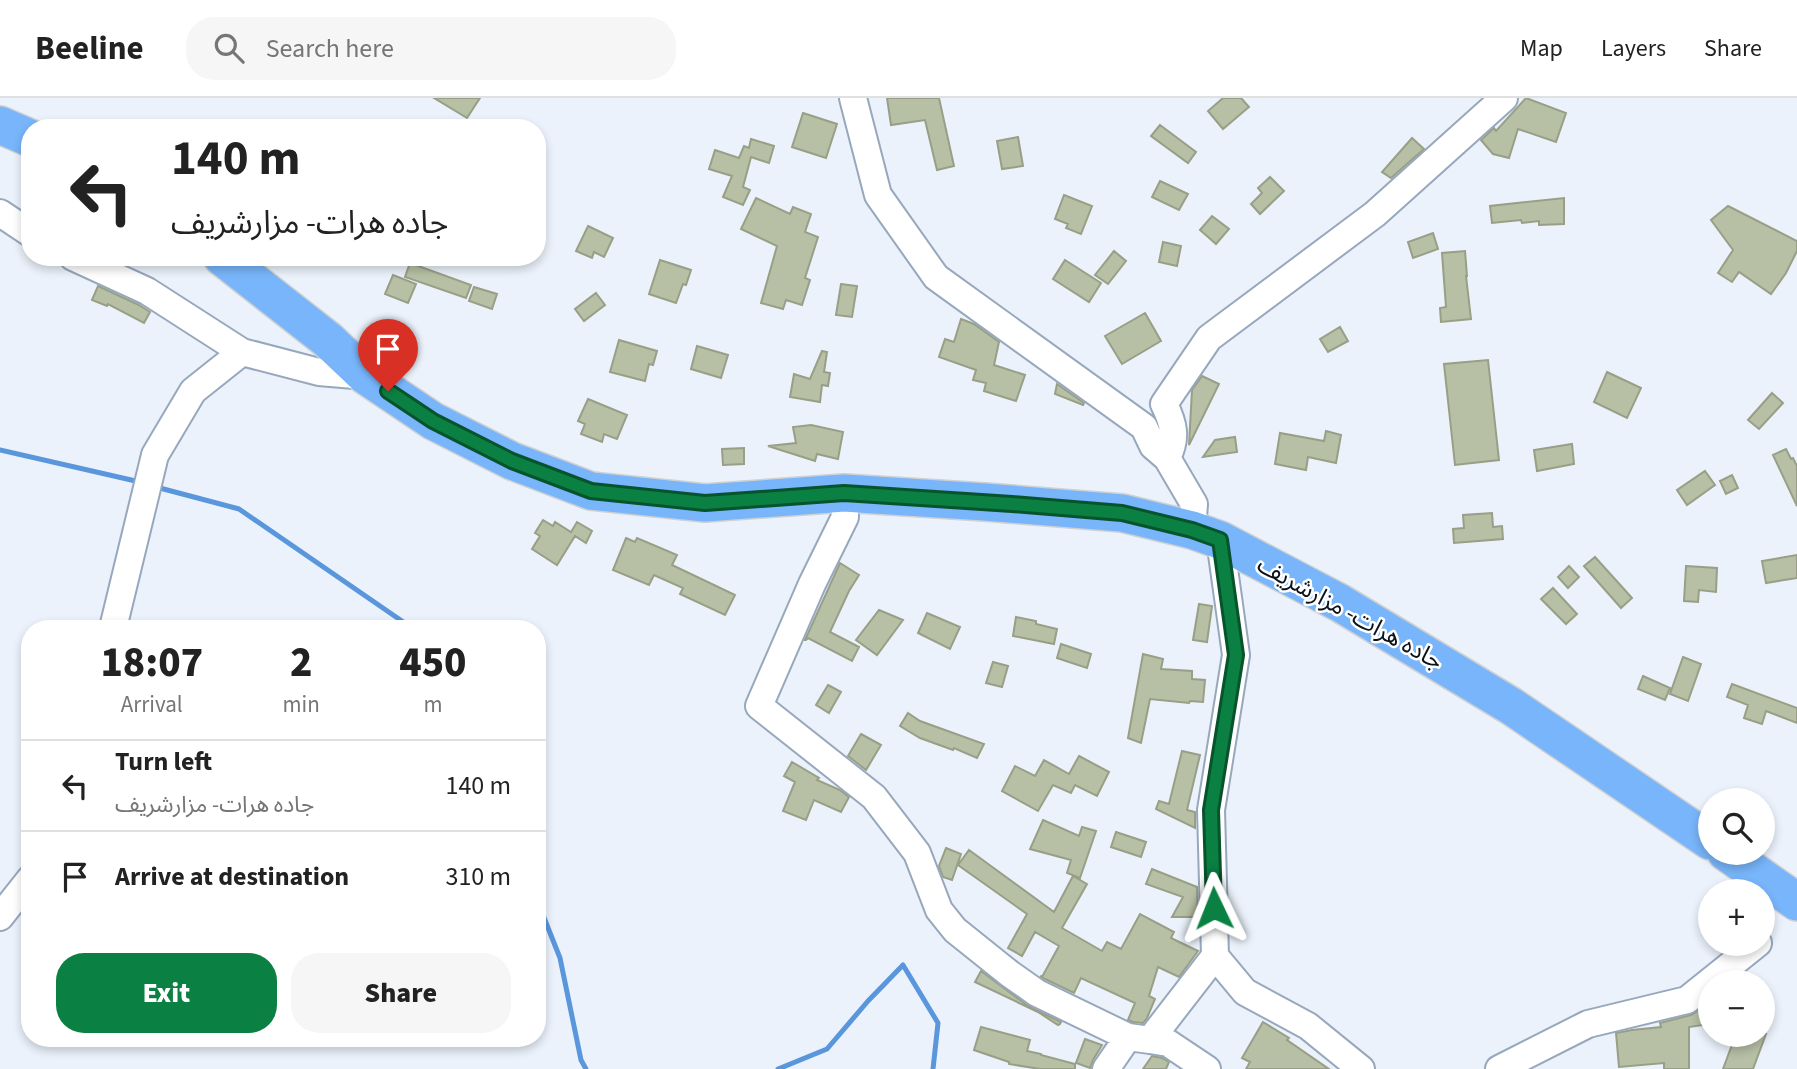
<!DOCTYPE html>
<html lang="en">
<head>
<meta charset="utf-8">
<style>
  body { margin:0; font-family:"Source Sans 3","Noto Sans Arabic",sans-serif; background:#f6f6f6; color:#222; height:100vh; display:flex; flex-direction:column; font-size:26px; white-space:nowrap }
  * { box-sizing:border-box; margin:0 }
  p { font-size:23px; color:#767676 }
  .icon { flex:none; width:38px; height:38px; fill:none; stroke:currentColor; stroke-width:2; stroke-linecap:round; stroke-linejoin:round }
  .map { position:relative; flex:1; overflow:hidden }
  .details { position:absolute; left:21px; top:522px; width:525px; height:427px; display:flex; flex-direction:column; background:#fff; border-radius:28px; box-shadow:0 4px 10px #0003 }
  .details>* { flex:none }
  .top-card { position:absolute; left:21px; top:21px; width:525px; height:147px; border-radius:28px; box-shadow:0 4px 10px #0003; background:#fff; color:#222; overflow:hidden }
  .tools { position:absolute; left:1698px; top:690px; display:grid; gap:14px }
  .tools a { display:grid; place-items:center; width:77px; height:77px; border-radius:50%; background:#fff; box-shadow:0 4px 10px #0003; font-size:35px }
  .pin { position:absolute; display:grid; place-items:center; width:60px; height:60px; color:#fff; margin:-72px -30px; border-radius:50% 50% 50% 0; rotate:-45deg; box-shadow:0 0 7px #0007 }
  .pin .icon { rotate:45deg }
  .me { position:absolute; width:77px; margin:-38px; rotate:358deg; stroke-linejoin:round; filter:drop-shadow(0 0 5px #0008) }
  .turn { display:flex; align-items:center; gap:24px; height:147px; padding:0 35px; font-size:32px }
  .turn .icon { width:91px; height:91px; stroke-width:2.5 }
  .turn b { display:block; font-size:49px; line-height:60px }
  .eta { display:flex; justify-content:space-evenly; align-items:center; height:119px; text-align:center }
  .eta b { font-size:42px; font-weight:800; line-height:49px }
  .action { display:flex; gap:14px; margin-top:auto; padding:14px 35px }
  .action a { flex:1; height:80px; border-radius:28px; background:#0b8043; color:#fff; font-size:28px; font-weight:800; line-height:80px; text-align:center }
  .action a+a { background:#f6f6f6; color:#222 }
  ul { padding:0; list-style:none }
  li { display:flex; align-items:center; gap:21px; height:91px; padding:0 35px; border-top:2px solid #e0e0e0 }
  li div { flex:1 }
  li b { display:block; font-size:26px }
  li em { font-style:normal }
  header { display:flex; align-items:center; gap:42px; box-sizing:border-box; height:98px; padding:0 35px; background:#fff; border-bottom:2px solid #e0e0e0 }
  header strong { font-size:33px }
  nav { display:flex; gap:38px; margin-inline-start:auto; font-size:24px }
  .search { width:490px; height:63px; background:#f6f6f6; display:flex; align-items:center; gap:18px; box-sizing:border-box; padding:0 24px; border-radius:28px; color:#767676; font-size:26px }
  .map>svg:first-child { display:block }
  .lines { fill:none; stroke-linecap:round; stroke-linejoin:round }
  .stream { stroke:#5996dc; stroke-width:5 }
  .building { fill:#b7bfa5; stroke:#989f86; stroke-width:2 }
  .minor-casing { stroke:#97a8bd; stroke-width:30 }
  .highway-casing { stroke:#ced0d1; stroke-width:40 }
  .minor { stroke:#fff; stroke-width:26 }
  .highway { stroke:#78b5fa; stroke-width:37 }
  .route-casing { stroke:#07532c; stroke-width:18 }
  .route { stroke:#0b8043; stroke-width:12 }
  .labels { text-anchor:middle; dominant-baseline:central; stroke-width:5; stroke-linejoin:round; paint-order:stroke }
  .street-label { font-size:24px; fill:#0c1219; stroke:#fff }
</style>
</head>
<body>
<header>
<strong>Beeline</strong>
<div class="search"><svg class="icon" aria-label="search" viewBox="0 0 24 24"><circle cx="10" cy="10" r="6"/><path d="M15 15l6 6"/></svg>Search here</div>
<nav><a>Map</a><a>Layers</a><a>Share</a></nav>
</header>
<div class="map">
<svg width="1797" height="971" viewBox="0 0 1797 971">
  <rect width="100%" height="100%" fill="#ebf2fb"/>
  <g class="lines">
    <path class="stream" d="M 0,352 L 140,384
      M 156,389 L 239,411 L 412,530
      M 537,802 L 560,860 L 581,962 L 586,971
      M 778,971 L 827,951 L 868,903 L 903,867 L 938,925 L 933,971"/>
  </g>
  <path class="building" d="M 434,0 L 480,0 L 467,20 Z
    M 887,0 L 939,0 L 954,68 L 937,72 L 925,22 L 891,27 Z
    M 1223,0 L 1241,0 L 1249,9 L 1223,31 L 1208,13 Z
    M 1526,0 L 1566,15 L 1556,44 L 1518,31 L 1509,60 L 1493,56 L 1481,42 L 1494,30 L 1496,33 Z
    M 803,15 L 837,26 L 826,60 L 792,49 Z
    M 1160,27 L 1196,54 L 1188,65 L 1151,38 Z
    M 1018,39 L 1023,68 L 1002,71 L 997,43 Z
    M 1412,40 L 1424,51 L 1391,80 L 1382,74 Z
    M 751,41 L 774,48 L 769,65 L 751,59 L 743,89 L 750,92 L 743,107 L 723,99 L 732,78 L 709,71 L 715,52 L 739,60 L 744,48 L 749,50 Z
    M 1270,79 L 1284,93 L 1260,116 L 1251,106 L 1262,95 L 1258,90 Z
    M 1160,83 L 1188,96 L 1179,112 L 1152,99 Z
    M 1064,97 L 1092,108 L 1081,136 L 1066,130 L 1068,126 L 1055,121 Z
    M 756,100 L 790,116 L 793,109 L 811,116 L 805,134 L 818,139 L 805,180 L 810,182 L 802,207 L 786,202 L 783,211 L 761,205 L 777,148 L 741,131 Z
    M 1564,100 L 1564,126 L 1539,127 L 1539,123 L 1522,125 L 1521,122 L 1492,125 L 1490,108 Z
    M 1728,108 L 1797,143 L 1797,153 L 1786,175 L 1771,196 L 1739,174 L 1732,184 L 1718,175 L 1733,152 L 1711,122 Z
    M 1212,118 L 1229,131 L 1216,146 L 1200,132 Z
    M 588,128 L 613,140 L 604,159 L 594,154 L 592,160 L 576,153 Z
    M 1433,135 L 1438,151 L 1413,160 L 1408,144 Z
    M 1163,144 L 1181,148 L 1177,168 L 1159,164 Z
    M 1114,153 L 1126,163 L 1108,186 L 1095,177 Z
    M 1465,153 L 1467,178 L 1466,178 L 1471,221 L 1441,224 L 1440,210 L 1446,209 L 1442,155 Z
    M 660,162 L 691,172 L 686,187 L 683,186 L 676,205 L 649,196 Z
    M 1065,162 L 1101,185 L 1089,204 L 1053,181 Z
    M 410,165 L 471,187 L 466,200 L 405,179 Z
    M 393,177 L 416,186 L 408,205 L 385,196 Z
    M 841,186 L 857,188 L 852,219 L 836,217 Z
    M 98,188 L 139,207 L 150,214 L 144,225 L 108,206 L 107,208 L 92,202 Z
    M 474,189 L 497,196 L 492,211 L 469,203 Z
    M 596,195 L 605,207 L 584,223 L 575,211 Z
    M 1145,215 L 1161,243 L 1122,266 L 1105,238 Z
    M 961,221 L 974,226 L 999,244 L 994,267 L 1025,277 L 1016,303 L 984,293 L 986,285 L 973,282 L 976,272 L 939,259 L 945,241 L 954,244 Z
    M 1340,229 L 1348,243 L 1328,254 L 1320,241 Z
    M 619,242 L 657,253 L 653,267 L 649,266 L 645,283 L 610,274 Z
    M 697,248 L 728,257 L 721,280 L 691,271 Z
    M 822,253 L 827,254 L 824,274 L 830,275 L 828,288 L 822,287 L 820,304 L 790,299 L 794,276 L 810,281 Z
    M 1488,262 L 1499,362 L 1455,367 L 1444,266 Z
    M 1607,274 L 1641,290 L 1627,320 L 1594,304 Z
    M 1202,278 L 1219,286 L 1189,347 L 1192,292 Z
    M 1057,286 L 1084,305 L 1083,307 L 1055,296 Z
    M 1772,295 L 1783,305 L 1759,331 L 1748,322 Z
    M 588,301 L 627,317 L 617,341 L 604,336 L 602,344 L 581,336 L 585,326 L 578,323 Z
    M 811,327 L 843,334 L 838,361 L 817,356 L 815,363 L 768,348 L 796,345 L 793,329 Z
    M 1326,333 L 1341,337 L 1336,365 L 1308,359 L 1306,372 L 1275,366 L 1280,335 L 1324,343 Z
    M 1235,339 L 1237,354 L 1203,359 L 1215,342 Z
    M 1572,346 L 1574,366 L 1537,373 L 1534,352 Z
    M 744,350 L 744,366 L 723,367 L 722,351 Z
    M 1786,351 L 1791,361 L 1793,360 L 1797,368 L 1797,408 L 1773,357 Z
    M 1705,373 L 1715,387 L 1687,407 L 1677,392 Z
    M 1732,377 L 1738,390 L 1726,396 L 1720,383 Z
    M 1492,415 L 1493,429 L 1502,428 L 1503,441 L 1454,445 L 1453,431 L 1464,430 L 1463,417 Z
    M 543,422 L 553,428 L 555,424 L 571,434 L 577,424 L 592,433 L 586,445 L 575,438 L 557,467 L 532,451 L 540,438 L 535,435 Z
    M 626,440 L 635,444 L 637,440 L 677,457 L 672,467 L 735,497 L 725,517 L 680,496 L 683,490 L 654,477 L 649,487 L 613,472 Z
    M 1797,457 L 1797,480 L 1766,485 L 1762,463 Z
    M 1595,459 L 1632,500 L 1621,510 L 1584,468 Z
    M 840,465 L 859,477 L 849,493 L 830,534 L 859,549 L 852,563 L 808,540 L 806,542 L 805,542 Z
    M 1569,468 L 1579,479 L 1568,490 L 1558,479 Z
    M 1686,468 L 1717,470 L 1716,494 L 1699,492 L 1698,504 L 1684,503 Z
    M 1553,490 L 1577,516 L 1566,526 L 1541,501 Z
    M 1199,506 L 1212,508 L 1207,544 L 1193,542 Z
    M 879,512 L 903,522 L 877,557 L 856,542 Z
    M 927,515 L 960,529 L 950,551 L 918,535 Z
    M 1016,519 L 1036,523 L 1036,526 L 1057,531 L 1054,546 L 1013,538 Z
    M 1061,546 L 1091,556 L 1087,570 L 1057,560 Z
    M 1143,556 L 1163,561 L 1161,571 L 1192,573 L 1192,581 L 1205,582 L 1203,604 L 1190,603 L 1189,605 L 1150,601 L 1141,645 L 1128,640 Z
    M 1683,559 L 1701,566 L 1688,603 L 1670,596 Z
    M 993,564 L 1008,568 L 1002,589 L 986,585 Z
    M 1643,578 L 1670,590 L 1665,602 L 1638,591 Z
    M 1732,586 L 1797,610 L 1797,625 L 1766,613 L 1762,626 L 1744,620 L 1748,607 L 1727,599 Z
    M 828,587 L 841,594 L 829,615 L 816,607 Z
    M 908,615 L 920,623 L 984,646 L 977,660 L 954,650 L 953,652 L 920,640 L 900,628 Z
    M 861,636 L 881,647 L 866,672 L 848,658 Z
    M 1182,653 L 1200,657 L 1187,712 L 1195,714 L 1195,730 L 1156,711 L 1159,703 L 1169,706 Z
    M 1079,658 L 1109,674 L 1097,698 L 1075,687 L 1071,695 L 1053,687 L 1038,713 L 1002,693 L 1015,668 L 1035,678 L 1044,662 L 1069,676 Z
    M 792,664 L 819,680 L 817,682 L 840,692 L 849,699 L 841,714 L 814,702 L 806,722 L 783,713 L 795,684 L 784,678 Z
    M 1043,722 L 1079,738 L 1082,729 L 1096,733 L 1080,780 L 1067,775 L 1071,762 L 1030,751 Z
    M 1116,734 L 1146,744 L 1141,759 L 1111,749 Z
    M 946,750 L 961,756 L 952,782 L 943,779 L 939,768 Z
    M 969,752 L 1054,814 L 1073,778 L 1087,786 L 1062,830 L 1102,853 L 1107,844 L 1121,851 L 1140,816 L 1174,834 L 1171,840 L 1198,853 L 1179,879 L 1158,869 L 1149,898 L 1155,901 L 1147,920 L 1143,925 L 1133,924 L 1128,922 L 1135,905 L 1081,880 L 1074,895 L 1045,881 L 1040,878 L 1042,879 L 1059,848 L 1035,834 L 1022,858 L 1008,850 L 1027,816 L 958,767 Z
    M 1152,771 L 1197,789 L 1198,819 L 1172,819 L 1183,799 L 1146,786 Z
    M 981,873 L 1028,908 L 1061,924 L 1060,926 L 1058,927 L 1038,914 L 975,884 Z
    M 1710,909 L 1710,926 L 1689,929 L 1689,971 L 1664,971 L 1664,965 L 1619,969 L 1616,935 L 1632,932 L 1661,929 L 1660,925 L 1691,917 L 1702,910 Z
    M 1263,924 L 1289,940 L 1287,942 L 1329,971 L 1246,971 L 1250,964 L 1242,960 Z
    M 981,929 L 1030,942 L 1027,953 L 1041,956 L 1041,957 L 1075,966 L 1075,971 L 1040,971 L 1009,966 L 1009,964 L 974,952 Z
    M 1736,936 L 1766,936 L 1753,971 L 1723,971 Z
    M 1085,941 L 1102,947 L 1093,962 L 1090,970 L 1076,965 Z
    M 1152,958 L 1162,960 L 1169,964 L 1166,971 L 1143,971 Z"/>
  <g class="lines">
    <defs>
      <path id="minor" d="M 853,0 L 878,97 L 936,179 L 1144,329 L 1153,348 L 1167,360 C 1177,340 1174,326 1164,306 L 1209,240 L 1375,116 L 1504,0
        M 0,115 L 30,135
        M 73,159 L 147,193 L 242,254
        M 1167,360 L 1194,406 L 1192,432
        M 844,395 L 845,419 L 812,486 L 759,608 L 874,699 L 917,755 L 939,812 L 955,832 L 1010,876 L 1037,895 L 1128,939 L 1150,942 L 1215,858 L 1211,712 L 1236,557 L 1220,442
        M 113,530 L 155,357 L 193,293 L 242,254 L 319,274 L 366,278
        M 0,819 L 30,781
        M 1215,858 L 1245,894 L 1308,928 L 1361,971
        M 1150,942 L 1168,945 L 1207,971
        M 1106,971 L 1128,939
        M 1499,971 L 1588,926 L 1687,902 L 1758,845"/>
      <path id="highway" d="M 0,27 L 30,40
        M 222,159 L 328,242 L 366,278 L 433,323 L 512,363 L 591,393 L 705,405 L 844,395 L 985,404 L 1122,415 L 1192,432 L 1220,442 L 1340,505 L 1511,608 L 1710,743
        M 1726,754 L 1797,804"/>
    </defs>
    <use href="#minor" class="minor-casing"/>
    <use href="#highway" class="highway-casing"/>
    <use href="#minor" class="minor"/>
    <use href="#highway" class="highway"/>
  </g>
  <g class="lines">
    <defs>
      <path id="route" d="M 388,293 L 433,323 L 512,363 L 591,393 L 705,405 L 844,395 L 1012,406 L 1122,415 L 1192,432 L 1220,442 L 1236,557 L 1211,712 L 1214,810"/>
    </defs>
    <use href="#route" class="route-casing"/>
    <use href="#route" class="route"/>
  </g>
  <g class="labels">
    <g class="street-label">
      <text transform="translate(1350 515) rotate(29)">جاده هرات- مزارشریف</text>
    </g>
  </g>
</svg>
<div class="tools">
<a><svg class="icon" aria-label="search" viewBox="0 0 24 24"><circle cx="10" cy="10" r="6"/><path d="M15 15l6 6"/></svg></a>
<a>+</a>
<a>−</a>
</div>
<div class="pin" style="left:388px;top:293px;background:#d93025"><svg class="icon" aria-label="arrive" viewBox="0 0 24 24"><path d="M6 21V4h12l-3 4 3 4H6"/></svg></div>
<svg class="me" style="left:1214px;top:810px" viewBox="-20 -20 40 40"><path d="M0-17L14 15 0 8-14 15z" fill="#0b8043" stroke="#fff" stroke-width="4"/></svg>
<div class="top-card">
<div class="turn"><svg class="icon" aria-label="left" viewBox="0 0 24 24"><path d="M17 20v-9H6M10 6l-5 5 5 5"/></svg><div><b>140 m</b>جاده هرات- مزارشریف</div></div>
</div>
<section class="details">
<div class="eta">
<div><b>18:07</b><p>Arrival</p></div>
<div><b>2</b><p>min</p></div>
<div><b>450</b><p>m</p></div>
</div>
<ul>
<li><svg class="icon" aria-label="left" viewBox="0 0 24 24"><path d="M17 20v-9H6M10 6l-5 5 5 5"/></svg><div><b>Turn left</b><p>جاده هرات- مزارشریف</p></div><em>140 m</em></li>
<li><svg class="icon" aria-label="arrive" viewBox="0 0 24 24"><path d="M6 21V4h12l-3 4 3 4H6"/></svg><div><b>Arrive at destination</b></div><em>310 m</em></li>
</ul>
<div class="action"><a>Exit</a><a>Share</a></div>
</section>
</div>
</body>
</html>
